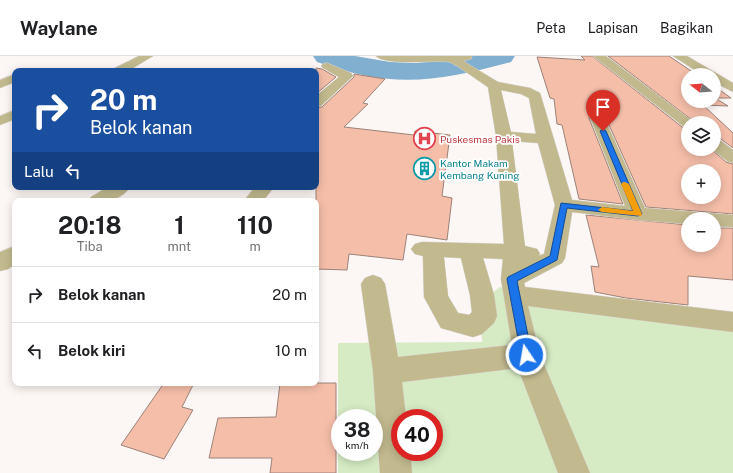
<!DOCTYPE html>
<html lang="id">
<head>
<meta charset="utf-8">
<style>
  body { margin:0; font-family:"Public Sans",sans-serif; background:#f2f2f2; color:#202124; height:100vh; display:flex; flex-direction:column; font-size:15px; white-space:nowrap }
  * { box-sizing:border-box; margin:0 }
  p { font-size:13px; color:#757577 }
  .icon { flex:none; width:22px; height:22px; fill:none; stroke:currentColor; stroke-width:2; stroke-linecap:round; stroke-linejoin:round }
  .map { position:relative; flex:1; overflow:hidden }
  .details { position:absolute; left:12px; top:142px; width:307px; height:188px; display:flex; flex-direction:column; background:#fff; border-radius:8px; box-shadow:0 2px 10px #0003 }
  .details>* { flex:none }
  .guide { position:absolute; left:12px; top:12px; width:307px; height:122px; border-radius:8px; box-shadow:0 2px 10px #0003; background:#1a4fa0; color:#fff; overflow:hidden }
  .needle { width:26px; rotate:287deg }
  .tools { position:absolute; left:681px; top:12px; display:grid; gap:8px }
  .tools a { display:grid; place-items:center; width:40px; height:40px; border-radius:50%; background:#fff; box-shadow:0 2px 10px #0003; font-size:20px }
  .speed { position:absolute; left:331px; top:353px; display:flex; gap:8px; font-size:20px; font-weight:700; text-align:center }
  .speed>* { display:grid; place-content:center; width:52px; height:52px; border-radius:50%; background:#fff; box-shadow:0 2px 10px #0003; line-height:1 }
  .speed small { font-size:10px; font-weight:400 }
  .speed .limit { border:6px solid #d22; background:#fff; color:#111 }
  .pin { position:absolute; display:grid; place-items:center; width:34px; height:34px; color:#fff; margin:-41px -17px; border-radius:50% 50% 50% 0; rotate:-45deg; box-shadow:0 0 4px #0007 }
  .pin .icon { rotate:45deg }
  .me { position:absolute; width:44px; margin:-22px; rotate:348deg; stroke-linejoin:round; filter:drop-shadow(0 0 3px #0008) }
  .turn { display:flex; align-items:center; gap:14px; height:84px; padding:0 12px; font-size:18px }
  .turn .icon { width:52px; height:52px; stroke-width:2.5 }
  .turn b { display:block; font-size:28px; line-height:34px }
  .then { display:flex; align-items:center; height:38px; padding:0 12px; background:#0003; gap:8px; font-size:15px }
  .eta { display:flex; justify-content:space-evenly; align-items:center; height:68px; text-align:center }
  .eta b { font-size:24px; font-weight:700; line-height:28px }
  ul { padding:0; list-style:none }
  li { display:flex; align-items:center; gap:12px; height:56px; padding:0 12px; border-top:1px solid #e0e0e0 }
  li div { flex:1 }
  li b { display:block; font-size:15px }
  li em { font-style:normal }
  header { display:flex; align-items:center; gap:24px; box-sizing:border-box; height:56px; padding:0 20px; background:#fff; border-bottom:1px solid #e0e0e0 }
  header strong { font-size:19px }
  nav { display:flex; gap:22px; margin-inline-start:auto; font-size:14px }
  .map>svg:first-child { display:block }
  .green { fill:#d6ebc4; fill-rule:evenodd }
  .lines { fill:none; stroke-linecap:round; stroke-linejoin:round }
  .river { fill:#80afd0; fill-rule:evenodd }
  .building { fill:#f5bea9; stroke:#9c8278; fill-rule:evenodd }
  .minor-casing { stroke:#d9d3d0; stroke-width:1 }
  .minor { fill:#c2b98e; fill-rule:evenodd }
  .route { fill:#1a73e8; stroke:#114b97 }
  .slow { fill:#f59e0b }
  .labels { text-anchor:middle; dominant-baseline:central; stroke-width:3.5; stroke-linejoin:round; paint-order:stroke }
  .far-health-label { font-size:10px; fill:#be3a42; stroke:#fff; text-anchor:start }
  .far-culture-label { font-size:10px; fill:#0d838f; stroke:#fff; text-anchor:start }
</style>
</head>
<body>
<header>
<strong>Waylane</strong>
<nav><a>Peta</a><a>Lapisan</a><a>Bagikan</a></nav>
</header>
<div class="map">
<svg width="733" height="417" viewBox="0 0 733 417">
  <rect width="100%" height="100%" fill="#fcf7f4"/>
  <path class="green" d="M 500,231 L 555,240 L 733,260 L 733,417 L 338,417 L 338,287 L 482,286 L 479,247 ZM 340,362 L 374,362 L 374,396 L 340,396 ZM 400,362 L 434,362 L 434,396 L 400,396 Z"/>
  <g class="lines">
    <path class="river" d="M 313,0 L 355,0 L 390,6 L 416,7 L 438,5 L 467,0 L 515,0 L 511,6 C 436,26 392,33 317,6 Z"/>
  </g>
  <path class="building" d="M 581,0 L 592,0 L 682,71 L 688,72 L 688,93 L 711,93 L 726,106 L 733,108 L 733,158 L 646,151 L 605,60 L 602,57 L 597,56 L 591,57 L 589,62 L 623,148 L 579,143 L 562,69 L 557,68 L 554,43 L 550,42 L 537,1 L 585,4 ZM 688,115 L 714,115 L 714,141 L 688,141 Z
    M 608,0 L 669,0 L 697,19 L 688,19 L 688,45 L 714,45 L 714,30 L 731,42 L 715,42 L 728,50 L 703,49 L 733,77 L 733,92 L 721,83 L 714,81 L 714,67 L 696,67 Z
    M 316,12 L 322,13 L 336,21 L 316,38 Z
    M 354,18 L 385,23 L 363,47 L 368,48 L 344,71 L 414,79 L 415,75 L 450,79 L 442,140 L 452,142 L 447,184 L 407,178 L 403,204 L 349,198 L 347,214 L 316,213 L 316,52 L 322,51 L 354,21 Z
    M 586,159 L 688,169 L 688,189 L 714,189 L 714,172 L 733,172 L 733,224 L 688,220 L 688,249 L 626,242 L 595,236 L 591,210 L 599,211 Z
    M 164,327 L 194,327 L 182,351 L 193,354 L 164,403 L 121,389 Z
    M 280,327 L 336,327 L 336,417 L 270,417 L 272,402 L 209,402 L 218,362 L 276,361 Z"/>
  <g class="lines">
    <defs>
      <path id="minor" d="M 139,0 L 153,0 L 128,15 L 113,15 L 115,12 Z
        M 376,0 L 472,0 L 471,3 L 463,5 L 498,26 L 530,32 L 540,37 L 572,144 L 625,150 L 590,61 L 592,58 L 597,57 L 602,58 L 604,61 L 645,152 L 733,159 L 733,171 L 714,170 L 714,163 L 688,163 L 688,168 L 638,164 L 572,156 L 565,202 L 562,207 L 524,227 L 525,231 L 733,256 L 733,276 L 528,250 L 540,299 L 590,417 L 558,417 L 518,312 L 402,326 L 406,362 L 400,362 L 400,396 L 410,396 L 412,417 L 380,417 L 373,315 L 361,228 L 365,222 L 373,219 L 381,222 L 385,228 L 398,301 L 512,289 L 501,223 L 503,203 L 483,202 L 494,239 L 497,260 L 494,267 L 482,278 L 473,281 L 441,272 L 424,241 L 423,200 L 415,198 L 411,193 L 415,188 L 422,186 L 504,188 L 496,80 L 488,31 C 480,26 456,8 449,6 C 436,4 384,10 376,0 ZM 501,34 L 521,38 L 529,42 L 536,78 L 511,76 ZM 512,85 L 538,87 L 555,149 L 544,198 L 538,200 L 540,198 L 537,193 L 525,190 ZM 444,201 L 461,202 L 470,239 L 472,256 L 469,259 L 458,257 L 448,240 Z
        M 593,0 L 606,0 L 695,67 L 688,67 L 688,71 L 683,70 Z
        M 673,0 L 687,0 L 733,27 L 733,36 L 714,26 L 714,19 L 703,19 Z
        M 327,7 L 351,17 L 353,20 L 321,50 L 316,51 L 316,40 L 339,21 L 323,12 L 321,10 L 323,8 Z
        M 15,18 L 15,26 L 0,32 L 0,24 Z
        M 15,54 L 15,63 L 0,69 L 0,60 Z
        M 714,82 L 720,84 L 733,94 L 733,107 L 727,105 L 712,93 L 714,93 Z
        M 108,131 L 130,131 C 120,146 105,145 89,145 L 91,141 Z
        M 255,131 L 274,131 L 263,145 L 244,145 Z
        M 15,190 L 15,208 L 8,213 L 0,215 L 0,196 Z"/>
    </defs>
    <use href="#minor" class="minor-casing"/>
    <use href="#minor" class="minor"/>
  </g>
  <path class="route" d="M 603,73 L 606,75 L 642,158 L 638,160 L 567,152 L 557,204 L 517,225 L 532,299 L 530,302 L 526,304 L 523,302 L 521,299 L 507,223 L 508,221 L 550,200 L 561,147 L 633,155 L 600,75 Z"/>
  <path class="slow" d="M 623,126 L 625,126 L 629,128 L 642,158 L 641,160 L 602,156 L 598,154 L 602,151 L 633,155 L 621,128 Z"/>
  <defs>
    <symbol id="hospital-ring" viewBox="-11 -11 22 22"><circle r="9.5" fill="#fff" stroke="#e0444e" stroke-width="1.5"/><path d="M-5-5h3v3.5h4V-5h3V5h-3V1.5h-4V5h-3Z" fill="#e0444e"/></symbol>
    <symbol id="building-ring" viewBox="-11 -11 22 22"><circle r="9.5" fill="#fff" stroke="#0f9aa8" stroke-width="1.5"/><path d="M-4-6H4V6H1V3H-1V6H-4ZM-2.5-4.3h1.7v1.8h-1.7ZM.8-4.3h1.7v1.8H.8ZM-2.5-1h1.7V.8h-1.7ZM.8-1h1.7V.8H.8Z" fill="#0f9aa8"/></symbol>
  </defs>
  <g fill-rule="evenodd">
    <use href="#hospital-ring" x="412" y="70" width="25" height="25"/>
    <use href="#building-ring" x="412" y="100" width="25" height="25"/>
  </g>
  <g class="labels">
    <g class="far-health-label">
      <text x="440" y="83">Puskesmas Pakis</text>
    </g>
    <g class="far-culture-label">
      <text x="440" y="107">Kantor Makam<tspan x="440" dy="12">Kembang Kuning</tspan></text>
    </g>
  </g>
</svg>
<div class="tools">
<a><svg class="needle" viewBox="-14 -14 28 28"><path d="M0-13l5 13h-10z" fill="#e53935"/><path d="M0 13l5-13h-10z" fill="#757577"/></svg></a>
<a><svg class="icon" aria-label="layers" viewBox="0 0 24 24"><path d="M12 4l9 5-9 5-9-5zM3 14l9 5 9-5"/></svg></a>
<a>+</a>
<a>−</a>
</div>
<div class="speed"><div>38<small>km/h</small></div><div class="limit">40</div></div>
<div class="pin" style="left:603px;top:75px;background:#d93025"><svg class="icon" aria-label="arrive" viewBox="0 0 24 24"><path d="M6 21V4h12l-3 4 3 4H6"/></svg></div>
<svg class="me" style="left:526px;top:299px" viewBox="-20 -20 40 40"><circle r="17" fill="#1a73e8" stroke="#fff" stroke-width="3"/><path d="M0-11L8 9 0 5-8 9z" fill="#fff"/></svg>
<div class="guide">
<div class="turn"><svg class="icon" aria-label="right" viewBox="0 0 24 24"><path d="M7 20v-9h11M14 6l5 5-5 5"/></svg><div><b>20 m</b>Belok kanan</div></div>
<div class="then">Lalu<svg class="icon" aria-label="left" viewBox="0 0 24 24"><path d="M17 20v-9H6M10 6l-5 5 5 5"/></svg></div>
</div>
<section class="details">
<div class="eta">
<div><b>20:18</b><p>Tiba</p></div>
<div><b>1</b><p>mnt</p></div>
<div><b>110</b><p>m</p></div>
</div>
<ul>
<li><svg class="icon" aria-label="right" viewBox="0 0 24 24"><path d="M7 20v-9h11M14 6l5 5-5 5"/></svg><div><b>Belok kanan</b></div><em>20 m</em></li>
<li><svg class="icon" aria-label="left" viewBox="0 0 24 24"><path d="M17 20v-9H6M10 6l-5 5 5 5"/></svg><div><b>Belok kiri</b></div><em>10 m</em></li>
</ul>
</section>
</div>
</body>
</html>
